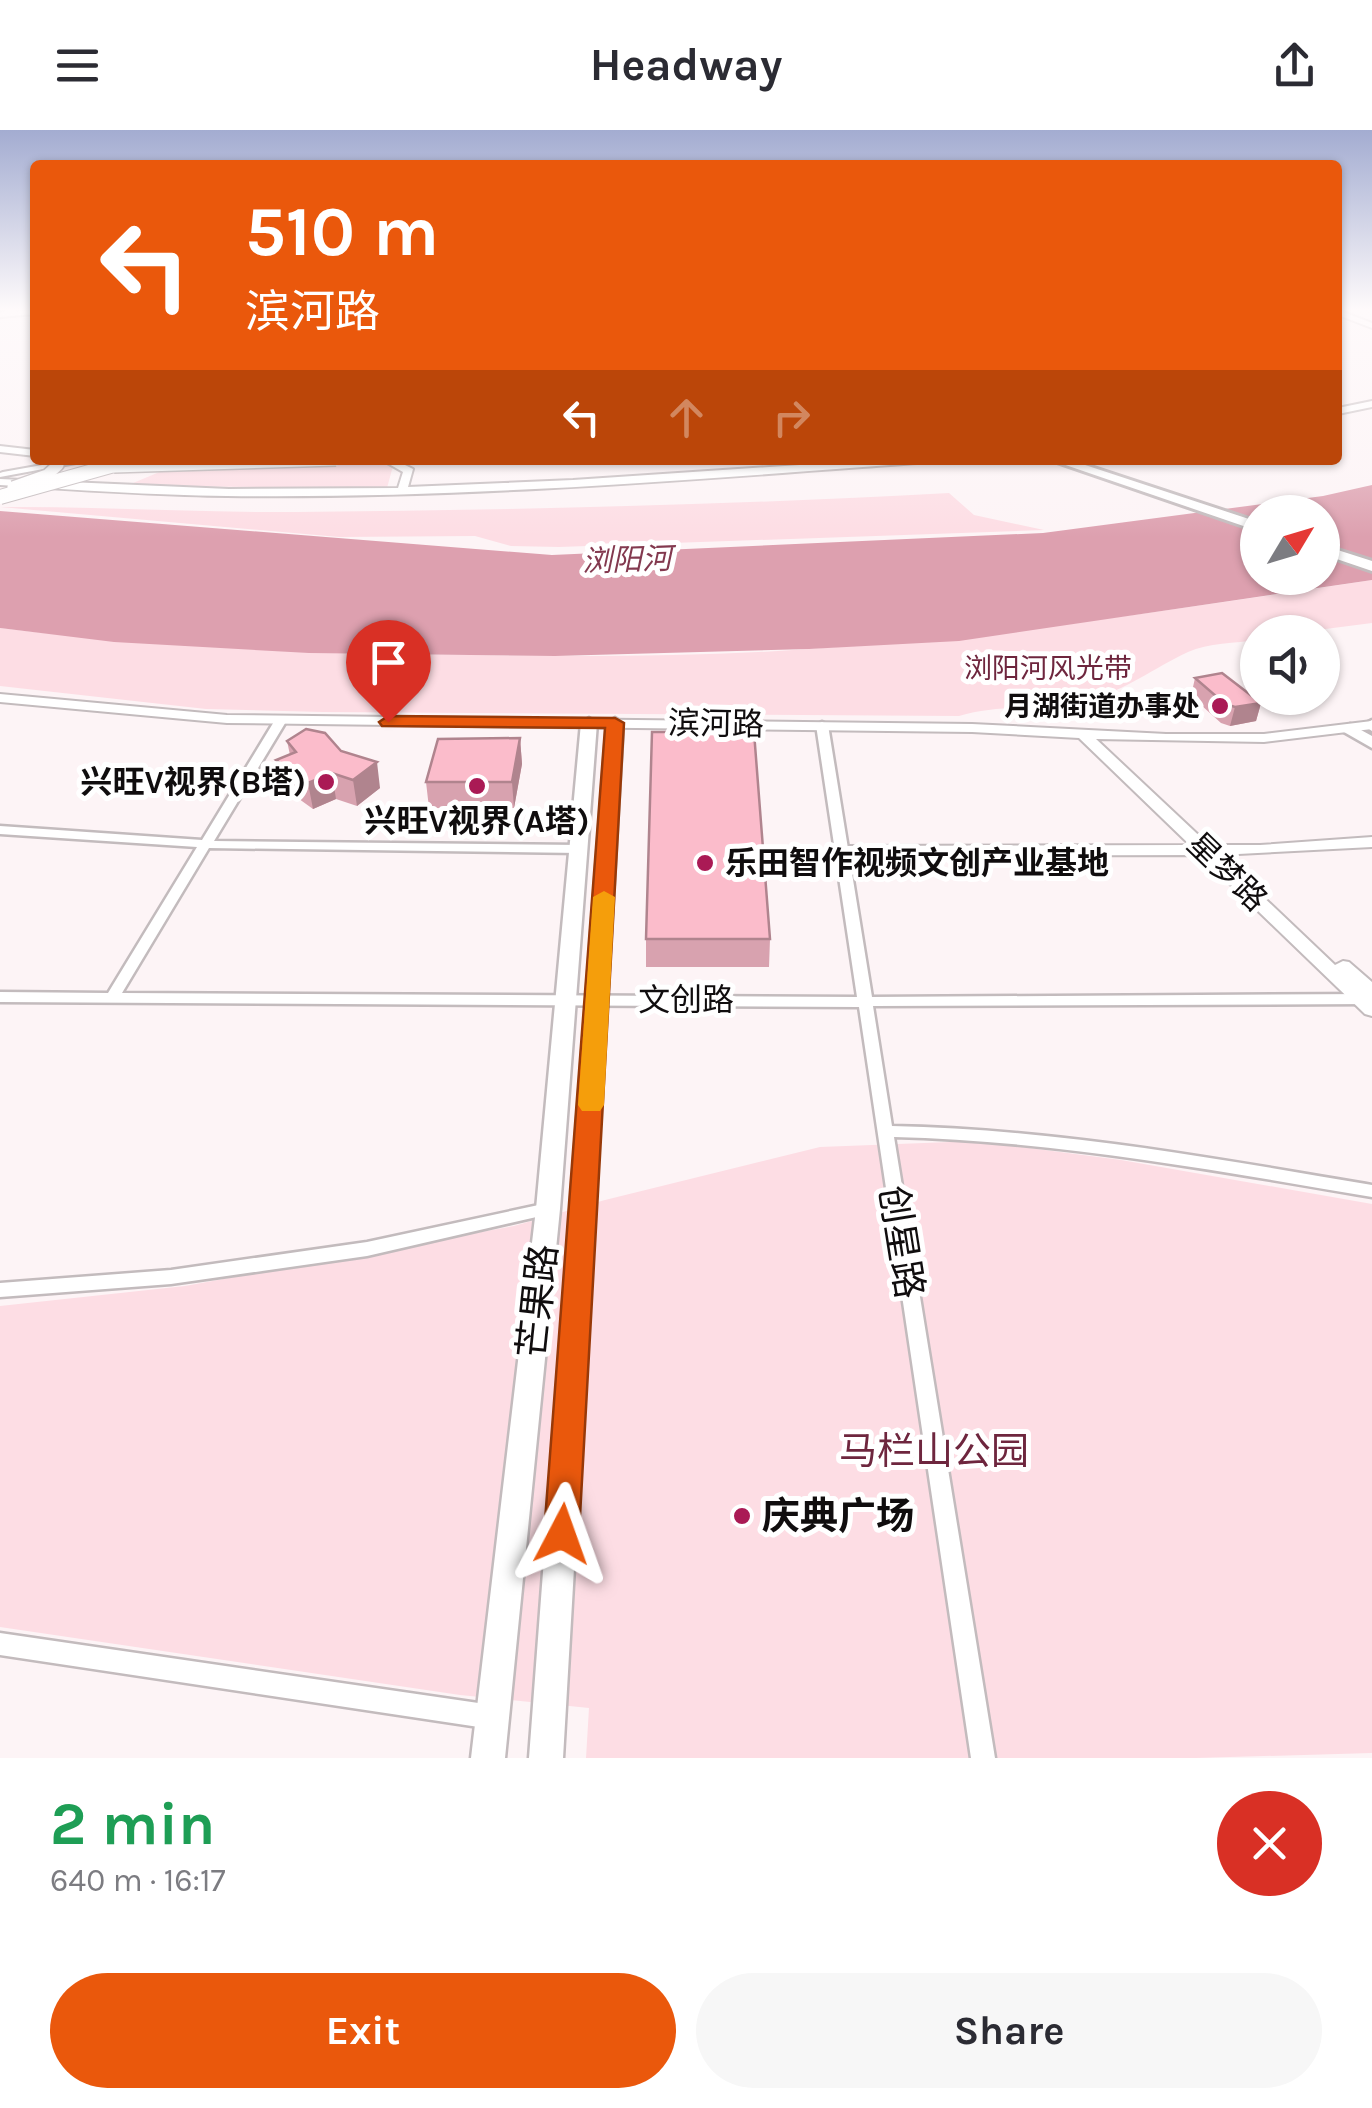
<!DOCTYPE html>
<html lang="en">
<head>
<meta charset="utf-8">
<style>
  body { margin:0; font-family:Karla,"Noto Sans SC",sans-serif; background:#f7f7f7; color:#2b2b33; height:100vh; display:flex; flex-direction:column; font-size:38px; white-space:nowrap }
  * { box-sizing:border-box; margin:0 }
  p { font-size:32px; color:#7c7c81 }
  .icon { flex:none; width:55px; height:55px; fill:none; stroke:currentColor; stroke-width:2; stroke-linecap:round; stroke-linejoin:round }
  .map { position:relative; height:1628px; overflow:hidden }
  .panel { display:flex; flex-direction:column; background:#fff; flex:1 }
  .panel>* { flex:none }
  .banner { position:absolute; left:30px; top:30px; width:1312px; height:305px; border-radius:10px; box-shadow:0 2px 8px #0004; background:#ea580c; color:#fff; overflow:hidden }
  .needle { width:65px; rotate:52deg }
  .fabs { position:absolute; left:1240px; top:365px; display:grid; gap:20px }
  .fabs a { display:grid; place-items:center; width:100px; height:100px; border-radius:50%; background:#fff; box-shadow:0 2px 8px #0004; font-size:50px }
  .pin { position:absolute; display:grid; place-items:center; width:85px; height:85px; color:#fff; margin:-102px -42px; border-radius:50% 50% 50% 0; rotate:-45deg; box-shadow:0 0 10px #0007 }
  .pin .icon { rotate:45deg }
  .me { position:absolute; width:110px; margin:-55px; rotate:4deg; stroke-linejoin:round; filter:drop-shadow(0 0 8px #0008) }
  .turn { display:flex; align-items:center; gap:35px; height:210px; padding:0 50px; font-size:45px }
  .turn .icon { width:130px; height:130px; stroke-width:2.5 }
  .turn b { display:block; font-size:70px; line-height:85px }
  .lanes { display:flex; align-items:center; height:95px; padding:0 50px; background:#0003; justify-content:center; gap:50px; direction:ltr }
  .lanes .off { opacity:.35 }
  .round { display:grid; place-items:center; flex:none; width:105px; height:105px; border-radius:52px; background:#f7f7f7 }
  .summary { display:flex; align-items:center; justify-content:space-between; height:170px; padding:0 50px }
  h1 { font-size:60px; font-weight:700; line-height:75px; color:#1e9e55 }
  .action { display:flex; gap:20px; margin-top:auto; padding:20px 50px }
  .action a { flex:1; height:115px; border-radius:60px; background:#ea580c; color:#fff; font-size:40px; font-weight:700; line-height:115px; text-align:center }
  .action a+a { background:#f7f7f7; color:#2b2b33 }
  header { display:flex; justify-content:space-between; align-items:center; height:130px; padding:0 50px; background:#fff; font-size:45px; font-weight:700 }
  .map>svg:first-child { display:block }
  .green { fill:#fddde4 }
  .water { fill:#dda0af; fill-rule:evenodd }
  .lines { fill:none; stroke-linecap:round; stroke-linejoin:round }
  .minor-casing { stroke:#c3bbbd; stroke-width:5 }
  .tertiary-casing { stroke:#c3bbbd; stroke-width:4 }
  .secondary-casing { stroke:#c3bbbd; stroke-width:5 }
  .trunk-casing { stroke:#c3bbbd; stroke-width:6 }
  .minor { fill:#fff; fill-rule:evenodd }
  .tertiary { fill:#fff; fill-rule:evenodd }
  .secondary { fill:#fff; fill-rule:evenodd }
  .trunk { fill:#fff; fill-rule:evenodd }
  .tertiary-bridge-casing { stroke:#c3bbbd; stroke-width:14; stroke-linecap:butt }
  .trunk-bridge-casing { stroke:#c3bbbd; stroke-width:16; stroke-linecap:butt }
  .tertiary-bridge { stroke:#fff; stroke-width:11 }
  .trunk-bridge { stroke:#fff; stroke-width:14 }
  .wall { fill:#d8a2af }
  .shaded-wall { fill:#b0848e }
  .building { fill:#fbbccb; stroke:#b0848e; stroke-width:2.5 }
  .route { fill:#ea580c; stroke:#983908; stroke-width:2.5 }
  .slow { fill:#f59e0b }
  .poi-dot { fill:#aa1a55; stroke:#fff; stroke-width:4 }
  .labels { text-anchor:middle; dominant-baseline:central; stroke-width:10; stroke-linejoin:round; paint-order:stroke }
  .far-park-label { font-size:28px; fill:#6e263e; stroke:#fff }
  .far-poi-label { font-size:28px; font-weight:bold; fill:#100d0e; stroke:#fff; text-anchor:end }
  .far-water-label { font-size:30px; font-style:italic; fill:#83394f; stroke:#fff }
  .street-label { font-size:32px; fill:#100d0e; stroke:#fff }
  .poi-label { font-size:32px; font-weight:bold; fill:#100d0e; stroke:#fff; text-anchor:end }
  .near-street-label { font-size:38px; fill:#100d0e; stroke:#fff }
  .near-park-label { font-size:38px; fill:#6e263e; stroke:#fff }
  .near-poi-label { font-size:38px; font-weight:bold; fill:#100d0e; stroke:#fff; text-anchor:start }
</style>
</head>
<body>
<header><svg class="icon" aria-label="menu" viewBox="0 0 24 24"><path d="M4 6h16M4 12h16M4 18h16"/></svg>Headway<svg class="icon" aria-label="share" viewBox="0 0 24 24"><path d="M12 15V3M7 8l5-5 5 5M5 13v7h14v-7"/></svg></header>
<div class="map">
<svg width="1372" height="1628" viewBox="0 0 1372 1628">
  <rect width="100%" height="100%" fill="#fdf4f6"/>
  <path class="green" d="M 378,330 L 393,336 L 387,358 L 126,356 L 169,338 Z
    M 949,363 L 974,385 L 1044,400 L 559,417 L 511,416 L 475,406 L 339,407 L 0,377 C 98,376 197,383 296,382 C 514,380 731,375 949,363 Z
    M 1372,450 L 1372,493 L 1302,502 L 1258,502 L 1257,510 C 1236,513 1208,513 1188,522 C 1154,538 1126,560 1089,570 C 1045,581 1002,573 959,586 L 323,582 L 206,579 L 0,556 L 0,498 C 156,517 311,523 468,525 C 581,527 696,527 809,519 C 997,507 1185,478 1372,450 Z
    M 976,1011 L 1121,1030 L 1372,1074 L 1372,1623 L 1196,1628 L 586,1628 L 589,1578 L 460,1565 L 0,1497 L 0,1176 L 185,1156 L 514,1096 L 605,1070 L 820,1017 Z"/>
  <path class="water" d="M 1372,355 L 1372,450 L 959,511 L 809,519 L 555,526 L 309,523 L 114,512 L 0,498 L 0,381 L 552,425 L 1043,403 L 1323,366 ZM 1258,382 L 1322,382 L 1322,448 L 1258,448 Z"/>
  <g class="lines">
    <defs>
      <path id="minor" d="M 11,179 L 20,179 L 0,187 L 0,183 Z
        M 281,587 L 287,590 L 214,711 L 579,715 L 585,719 L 579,723 L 209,718 L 122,863 L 857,867 L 816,595 L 822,592 L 828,595 L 872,867 L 1372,864 L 1372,874 L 873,876 L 892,996 C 1054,999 1213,1028 1372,1055 L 1372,1067 C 1213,1040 1056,1011 894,1007 L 995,1628 L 971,1628 L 859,877 L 0,872 L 0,862 L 108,863 L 197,717 L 0,704 L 0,696 L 202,710 L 275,590 Z
        M 548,1073 L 554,1075 L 556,1079 L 554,1083 L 367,1126 L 171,1154 L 0,1167 L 0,1153 L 171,1140 L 367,1112 Z
        M 0,1503 L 492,1575 L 500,1579 L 504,1587 L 500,1595 L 492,1599 L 0,1525 Z"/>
      <path id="tertiary" d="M 35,180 L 35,184 L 0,187 L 0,183 Z
        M 1338,180 L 1372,193 L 1372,198 L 1338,185 Z
        M 1372,271 L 1372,277 L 1338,284 L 1338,278 Z
        M 0,316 L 35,320 L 35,326 L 0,322 Z
        M 70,330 L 92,330 L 0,347 L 0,343 L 3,342 Z
        M 382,330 L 395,330 L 413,339 L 408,357 L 573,350 L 875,330 L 922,330 L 917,333 C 688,350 458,369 227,366 C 151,365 76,360 0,355 L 0,349 L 229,359 L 398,358 L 403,342 Z
        M 0,564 L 227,585 L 972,594 L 1166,604 L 1264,604 L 1372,591 L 1372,599 L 1264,612 L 1096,609 L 1209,715 L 1260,715 L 1372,707 L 1372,717 L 1219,725 L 1335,835 L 1343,831 L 1349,832 L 1372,852 L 1372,868 L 1369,867 L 1372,870 L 1372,886 L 1365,884 L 1200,725 L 841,726 L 833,721 L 841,716 L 1190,715 L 1079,608 L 972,602 L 227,593 L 0,572 Z"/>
      <path id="secondary" d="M 589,588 L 597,593 L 560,1079 L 505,1628 L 471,1628 L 536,1079 L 581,593 Z
        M 615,588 L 623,593 L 563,1628 L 529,1628 L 607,593 Z
        M 1372,590 L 1372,601 L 1363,595 Z
        M 1350,594 L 1372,606 L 1372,618 L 1344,602 L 1342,599 Z"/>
      <path id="trunk" d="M 1051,330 L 1070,330 L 1258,392 L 1258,401 Z
        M 1322,415 L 1372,431 L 1372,441 L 1322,424 Z"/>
    </defs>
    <use href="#minor" class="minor-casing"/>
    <use href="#tertiary" class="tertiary-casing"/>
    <use href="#secondary" class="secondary-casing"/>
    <use href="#trunk" class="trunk-casing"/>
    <use href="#minor" class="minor"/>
    <use href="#tertiary" class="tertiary"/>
    <use href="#secondary" class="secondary"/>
    <use href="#trunk" class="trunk"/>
    <defs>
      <path id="tertiary-bridge" d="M 114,337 L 336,330
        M 13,357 L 47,345 L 58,335 L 56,330"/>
      <path id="trunk-bridge" d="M 0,367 L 132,330"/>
    </defs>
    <use href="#tertiary-bridge" class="tertiary-bridge-casing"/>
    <use href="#trunk-bridge" class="trunk-bridge-casing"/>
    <use href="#tertiary-bridge" class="tertiary-bridge"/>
    <use href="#trunk-bridge" class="trunk-bridge"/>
  </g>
  <path class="wall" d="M 1195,548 L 1261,573 L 1256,591 L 1230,596 L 1221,593 L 1191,566 Z
    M 520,608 L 522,634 L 514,678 L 429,678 L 426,652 Z
    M 287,611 L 341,621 L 380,658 L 357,676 L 336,669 L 313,679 L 281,656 L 276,630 L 290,625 Z
    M 646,809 L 770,809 L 769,837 L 646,837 Z"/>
  <path class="shaded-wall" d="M 1261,573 L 1256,591 L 1230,596 L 1235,577 Z
    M 520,608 L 522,634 L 514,678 L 512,652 Z
    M 377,632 L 380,658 L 357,676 L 353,650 Z
    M 332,643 L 336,669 L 313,679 L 308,653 Z"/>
  <path class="building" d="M 1222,543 L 1261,573 L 1235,577 L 1225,574 L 1195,548 Z
    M 306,599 L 325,603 L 341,621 L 377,632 L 353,650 L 332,643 L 308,653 L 276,630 L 296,622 L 287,611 Z
    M 652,602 L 754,602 L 770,809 L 646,809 Z
    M 520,608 L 512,652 L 426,652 L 438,609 Z"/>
  <linearGradient id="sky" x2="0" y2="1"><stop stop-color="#a3acd1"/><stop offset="0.44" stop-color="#fefafb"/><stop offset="1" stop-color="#fefafb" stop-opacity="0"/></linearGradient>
  <rect width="1372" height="407" fill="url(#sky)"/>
  <path class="route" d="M 388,586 L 615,588 L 624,593 L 579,1404 L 574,1415 L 562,1419 L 550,1415 L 544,1404 L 605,598 L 382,596 L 379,592 Z"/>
  <path class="slow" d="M 604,761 L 615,767 L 604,975 L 600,981 L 582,981 L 578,975 L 593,767 Z"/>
  <g class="poi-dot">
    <circle cx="1220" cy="576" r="10"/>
    <circle cx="326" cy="652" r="10"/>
    <circle cx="477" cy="656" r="10"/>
    <circle cx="705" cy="733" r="10"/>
    <circle cx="742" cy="1386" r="10"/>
  </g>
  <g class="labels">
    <g class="far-park-label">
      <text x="1048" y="538">浏阳河风光带</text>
    </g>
    <g class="far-poi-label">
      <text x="1200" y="576">月湖街道办事处</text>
    </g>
    <g class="far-water-label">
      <text transform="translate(627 430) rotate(-2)">浏阳河</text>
    </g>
    <g class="street-label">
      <text transform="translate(716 594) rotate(1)">滨河路</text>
      <text transform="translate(1227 742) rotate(44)">星梦路</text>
      <text x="686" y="870">文创路</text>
    </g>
    <g class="poi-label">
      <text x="306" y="652">兴旺V视界(B塔)</text>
      <text x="477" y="691" text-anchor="middle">兴旺V视界(A塔)</text>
      <text x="725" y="733" text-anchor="start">乐田智作视频文创产业基地</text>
    </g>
    <g class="near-street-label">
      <text transform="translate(901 1112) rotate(81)">创星路</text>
      <text transform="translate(538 1171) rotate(-84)">芒果路</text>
    </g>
    <g class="near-park-label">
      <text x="934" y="1321">马栏山公园</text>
    </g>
    <g class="near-poi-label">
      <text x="762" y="1386">庆典广场</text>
    </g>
  </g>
</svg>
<div class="fabs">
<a><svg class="needle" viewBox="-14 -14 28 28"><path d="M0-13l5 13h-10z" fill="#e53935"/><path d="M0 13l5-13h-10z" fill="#7c7c81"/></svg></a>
<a><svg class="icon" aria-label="sound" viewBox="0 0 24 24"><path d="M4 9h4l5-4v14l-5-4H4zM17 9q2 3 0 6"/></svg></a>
</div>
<div class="pin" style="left:388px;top:592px;background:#d93025"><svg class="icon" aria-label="arrive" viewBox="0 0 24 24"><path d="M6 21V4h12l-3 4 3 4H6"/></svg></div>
<svg class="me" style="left:562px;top:1404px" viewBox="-20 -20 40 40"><path d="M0-17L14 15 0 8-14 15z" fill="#ea580c" stroke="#fff" stroke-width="4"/></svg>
<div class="banner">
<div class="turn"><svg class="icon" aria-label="left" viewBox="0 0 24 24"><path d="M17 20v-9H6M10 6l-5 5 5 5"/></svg><div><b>510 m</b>滨河路</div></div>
<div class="lanes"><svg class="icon" aria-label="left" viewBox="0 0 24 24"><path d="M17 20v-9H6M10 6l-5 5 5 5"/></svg><svg class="icon off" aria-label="ahead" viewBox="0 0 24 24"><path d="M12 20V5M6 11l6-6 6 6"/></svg><svg class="icon off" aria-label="right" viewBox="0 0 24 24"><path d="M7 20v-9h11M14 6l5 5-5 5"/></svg></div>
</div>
</div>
<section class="panel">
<div class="summary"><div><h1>2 min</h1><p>640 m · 16:17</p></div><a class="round" style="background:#d93025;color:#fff"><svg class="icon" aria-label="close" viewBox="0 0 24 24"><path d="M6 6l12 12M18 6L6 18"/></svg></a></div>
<div class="action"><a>Exit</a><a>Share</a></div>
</section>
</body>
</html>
